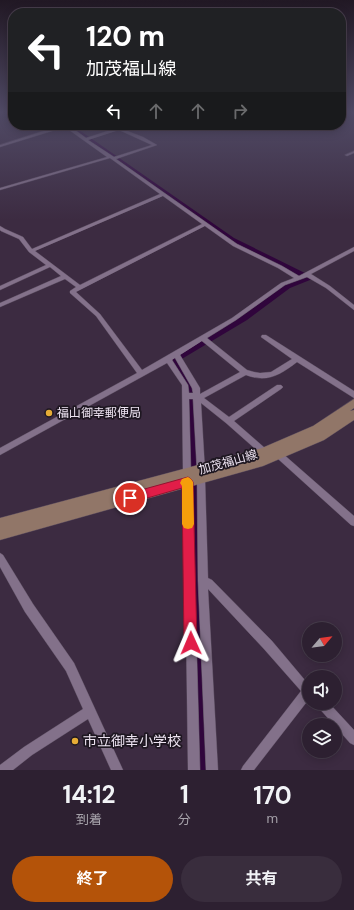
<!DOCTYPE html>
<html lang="ja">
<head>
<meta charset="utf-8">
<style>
  body { margin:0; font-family:"DM Sans","Noto Sans JP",sans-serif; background:#392d3d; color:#f1f3f6; height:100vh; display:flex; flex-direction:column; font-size:15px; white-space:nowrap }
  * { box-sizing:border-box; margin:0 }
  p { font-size:13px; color:#a7a3ab }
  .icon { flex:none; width:22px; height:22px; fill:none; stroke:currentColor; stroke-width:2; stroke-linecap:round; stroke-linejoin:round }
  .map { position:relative; height:770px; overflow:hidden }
  .sheet { display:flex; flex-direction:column; background:#2d2031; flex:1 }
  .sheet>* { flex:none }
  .top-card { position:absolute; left:8px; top:8px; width:338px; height:122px; border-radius:16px; box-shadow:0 2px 10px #0003,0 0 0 1px #483e4d; background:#202124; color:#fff; overflow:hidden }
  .needle { width:26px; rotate:61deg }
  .tools { position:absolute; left:302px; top:622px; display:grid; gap:8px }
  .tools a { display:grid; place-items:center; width:40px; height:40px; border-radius:50%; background:#2d2031; box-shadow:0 2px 10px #0003,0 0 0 1px #483e4d; font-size:20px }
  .pin { position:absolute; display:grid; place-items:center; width:34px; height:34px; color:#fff; margin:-17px; border:2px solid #fff; border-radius:50%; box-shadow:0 1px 4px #0007 }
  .me { position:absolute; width:44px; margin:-22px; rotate:359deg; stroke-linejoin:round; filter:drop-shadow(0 0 3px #0008) }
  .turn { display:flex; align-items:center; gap:14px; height:84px; padding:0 12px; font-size:18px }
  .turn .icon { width:52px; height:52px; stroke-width:2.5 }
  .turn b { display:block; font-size:28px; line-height:34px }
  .lanes { display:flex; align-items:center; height:38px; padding:0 12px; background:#0003; justify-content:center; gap:20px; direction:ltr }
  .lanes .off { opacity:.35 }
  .eta { display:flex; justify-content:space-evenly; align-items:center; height:68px; text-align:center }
  .eta b { font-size:24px; font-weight:700; line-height:28px }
  .cta { display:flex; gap:8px; margin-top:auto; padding:8px 12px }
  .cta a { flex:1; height:46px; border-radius:24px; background:#b45309; color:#fff; font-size:16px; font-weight:700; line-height:46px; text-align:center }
  .cta a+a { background:#392d3d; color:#f1f3f6 }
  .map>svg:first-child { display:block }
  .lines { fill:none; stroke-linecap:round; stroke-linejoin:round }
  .river { fill:#30053c; fill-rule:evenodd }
  .street-casing { stroke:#57495c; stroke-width:1 }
  .secondary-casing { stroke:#57495c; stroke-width:1 }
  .street { fill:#83718a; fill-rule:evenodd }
  .secondary { fill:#917668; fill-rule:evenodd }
  .route { fill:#e11d48; stroke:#92132f }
  .slow { fill:#f59e0b }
  .poi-dot { fill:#e6ac36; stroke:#1e1721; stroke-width:1.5 }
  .labels { text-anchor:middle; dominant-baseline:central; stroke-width:3.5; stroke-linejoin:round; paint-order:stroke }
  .poi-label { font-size:12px; fill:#ede3f1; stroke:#1e1721; text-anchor:start }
  .street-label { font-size:12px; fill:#ede3f1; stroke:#1e1721 }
  .near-poi-label { font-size:14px; fill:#ede3f1; stroke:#1e1721; text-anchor:start }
</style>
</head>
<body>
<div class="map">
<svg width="354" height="770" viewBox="0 0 354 770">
  <rect width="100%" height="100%" fill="#3c2b41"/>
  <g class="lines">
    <path class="river" d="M 65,125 L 72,125 L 234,238 L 315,278 L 290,288 L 247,320 L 180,360 L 197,388 L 198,393 L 212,770 L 192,770 L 186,393 L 168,358 L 170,355 L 239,316 L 284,284 L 299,279 L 286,270 L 228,242 Z"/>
    <defs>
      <path id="street" d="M 0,112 L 2,112 L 0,114 Z
        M 62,125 L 68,125 L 86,138 L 126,125 L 132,125 L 122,129 L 143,137 L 157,145 L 116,159 L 237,244 L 282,266 L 299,276 L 354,247 L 354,251 L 311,274 L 330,286 L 354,305 L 354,310 L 326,288 L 307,277 L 285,285 L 236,320 L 207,338 L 247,370 L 254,372 L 260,373 L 271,372 L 292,359 L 261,337 L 262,335 L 266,335 L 354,391 L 354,398 L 297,362 C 280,375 267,383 246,375 L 204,398 L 229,417 L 277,385 L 281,385 L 283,387 L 281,389 L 234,421 L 266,449 L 282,453 L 354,516 L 354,526 L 351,525 L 277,458 L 261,454 L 226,423 L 201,403 L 205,471 L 204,474 L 201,474 L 204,475 L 205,478 L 208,578 L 212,580 L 272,641 L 309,685 L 309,699 L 254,770 L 241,770 L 243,766 L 301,691 L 264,649 L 208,589 L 218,770 L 206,770 L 198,581 L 197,478 L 198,475 L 201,474 L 198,474 L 197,471 L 193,399 L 189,399 L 191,474 L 190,477 L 187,478 L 184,477 L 183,474 L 182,385 L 167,363 L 0,455 L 0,448 L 137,373 L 96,316 L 70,293 L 70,291 L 76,287 L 65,279 L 0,307 L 0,303 L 61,276 L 50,267 L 0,290 L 0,286 L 46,265 L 29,252 L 19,239 L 1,231 L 0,230 L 0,226 L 5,229 L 23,237 L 32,249 L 160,194 L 110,158 L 0,190 L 0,188 L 107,157 L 65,127 L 0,147 L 0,145 ZM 119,130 L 152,145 L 114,157 L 88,140 ZM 163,196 L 202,224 L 80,285 L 35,251 ZM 205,226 L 233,246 L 278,268 L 294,278 L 281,283 L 232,318 L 142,370 L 100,314 L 76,292 ZM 202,341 L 240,372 L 200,394 L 200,388 L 180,355 ZM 175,358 L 192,388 L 193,393 L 189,393 L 188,385 L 172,360 Z
        M 354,151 L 354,153 L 347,156 L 345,155 Z
        M 188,478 L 191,479 L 192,482 L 200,770 L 188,770 L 184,482 L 185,479 Z
        M 0,553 L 3,555 L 33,604 L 74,663 L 123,770 L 111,770 L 88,719 L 32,755 L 13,770 L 0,770 L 0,765 L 24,747 L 83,709 L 66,671 L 25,612 L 0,567 Z
        M 316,703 L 329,703 L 354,730 L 354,745 L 350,743 L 318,707 Z"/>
      <path id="secondary" d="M 354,399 L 354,408 L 350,411 L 354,410 L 354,420 L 324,440 L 263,466 L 0,540 L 0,518 L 262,448 L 313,426 Z"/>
    </defs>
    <use href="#street" class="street-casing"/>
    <use href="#secondary" class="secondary-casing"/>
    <use href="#street" class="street"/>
    <use href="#secondary" class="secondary"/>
  </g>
  <linearGradient id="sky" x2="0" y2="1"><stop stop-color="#211824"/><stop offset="0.51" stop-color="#504a65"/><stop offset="1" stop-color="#504a65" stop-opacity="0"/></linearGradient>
  <rect width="354" height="220" fill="url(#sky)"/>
  <path class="route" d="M 188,477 L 191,479 L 193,482 L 197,643 L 195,648 L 191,650 L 186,648 L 184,643 L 182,488 L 130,503 L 126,502 L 124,498 L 126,495 L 130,493 Z"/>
  <path class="slow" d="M 188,477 L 191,479 L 193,482 L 194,524 L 192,528 L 188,529 L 184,528 L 182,524 L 182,486 L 180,483 L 182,479 Z"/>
  <g class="poi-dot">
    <circle cx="49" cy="413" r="4"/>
    <circle cx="75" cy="741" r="4"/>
  </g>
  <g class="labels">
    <g class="poi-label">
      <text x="57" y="413">福山御幸郵便局</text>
    </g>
    <g class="street-label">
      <text transform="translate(228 462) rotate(-16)">加茂福山線</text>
    </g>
    <g class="near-poi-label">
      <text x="83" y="741">市立御幸小学校</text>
    </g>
  </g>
</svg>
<div class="tools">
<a><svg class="needle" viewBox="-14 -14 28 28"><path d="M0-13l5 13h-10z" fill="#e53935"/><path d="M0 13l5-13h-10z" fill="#a7a3ab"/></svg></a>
<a><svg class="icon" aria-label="sound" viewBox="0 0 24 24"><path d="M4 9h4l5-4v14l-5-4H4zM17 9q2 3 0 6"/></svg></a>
<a><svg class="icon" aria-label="layers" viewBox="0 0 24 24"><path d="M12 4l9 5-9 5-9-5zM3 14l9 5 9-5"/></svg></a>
</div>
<div class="pin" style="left:130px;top:498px;background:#d93025"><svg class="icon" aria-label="arrive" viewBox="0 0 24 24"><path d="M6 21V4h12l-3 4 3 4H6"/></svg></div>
<svg class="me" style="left:191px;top:643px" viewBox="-20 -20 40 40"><path d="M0-17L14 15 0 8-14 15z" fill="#e11d48" stroke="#fff" stroke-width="4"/></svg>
<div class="top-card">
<div class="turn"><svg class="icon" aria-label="left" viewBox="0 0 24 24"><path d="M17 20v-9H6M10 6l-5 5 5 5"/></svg><div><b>120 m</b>加茂福山線</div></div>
<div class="lanes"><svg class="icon" aria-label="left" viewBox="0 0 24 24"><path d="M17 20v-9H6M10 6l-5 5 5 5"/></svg><svg class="icon off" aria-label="ahead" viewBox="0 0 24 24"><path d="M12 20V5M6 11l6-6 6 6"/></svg><svg class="icon off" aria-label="ahead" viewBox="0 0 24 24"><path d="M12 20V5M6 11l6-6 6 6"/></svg><svg class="icon off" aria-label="right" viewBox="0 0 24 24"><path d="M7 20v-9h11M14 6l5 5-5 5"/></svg></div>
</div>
</div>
<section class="sheet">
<div class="eta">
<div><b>14:12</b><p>到着</p></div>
<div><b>1</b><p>分</p></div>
<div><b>170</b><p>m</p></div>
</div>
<div class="cta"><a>終了</a><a>共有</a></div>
</section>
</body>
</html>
